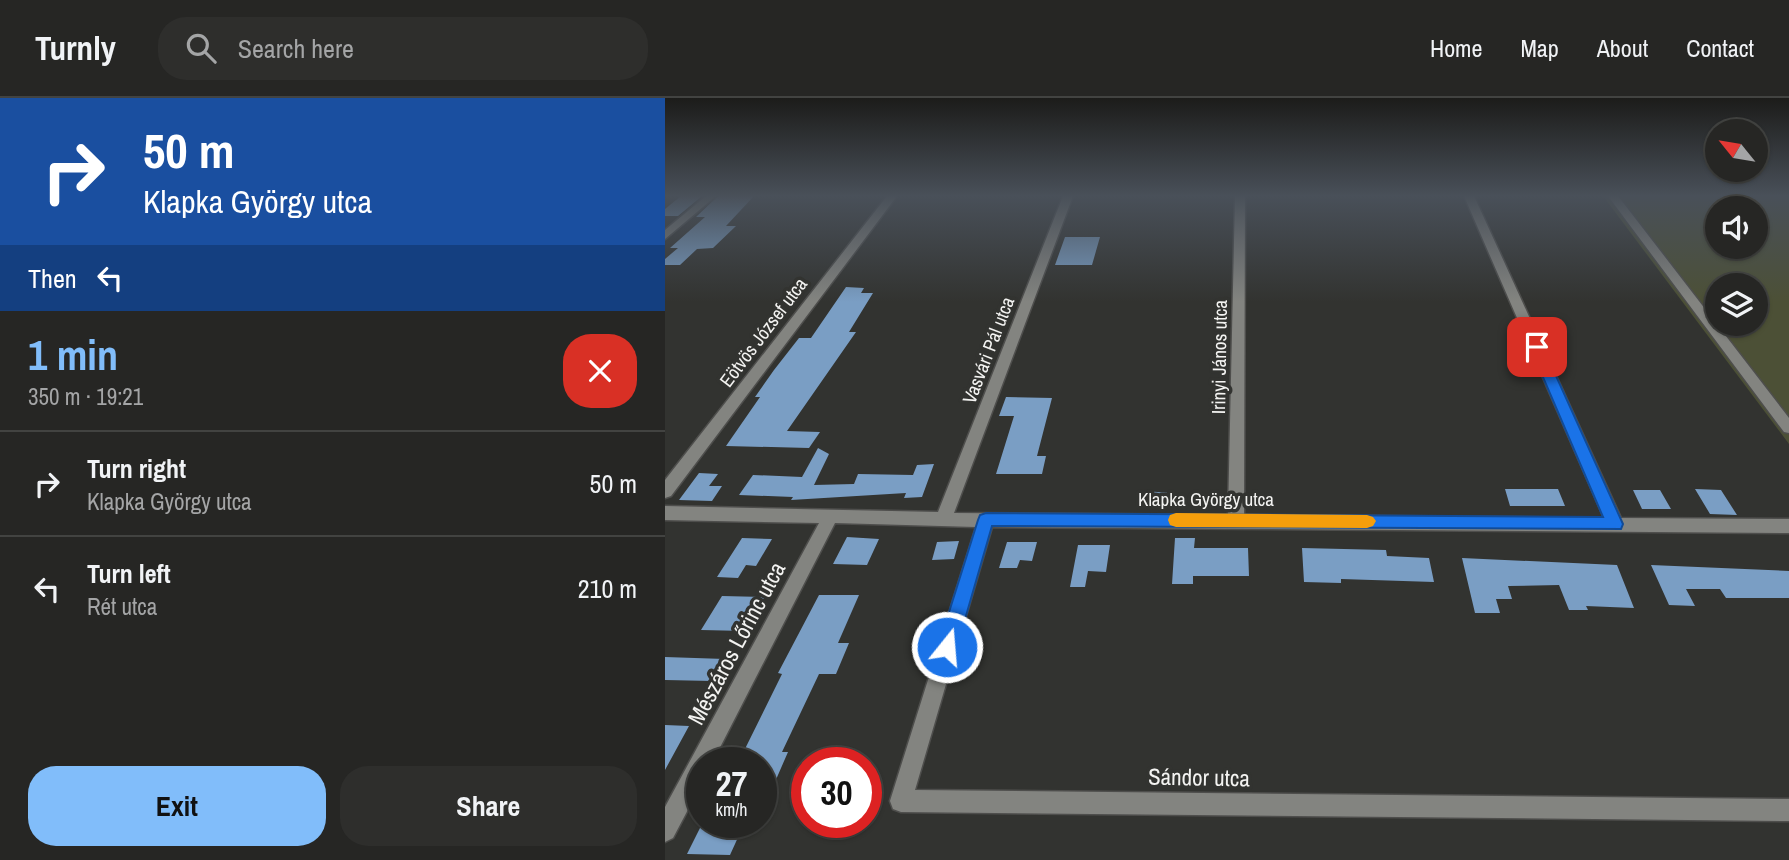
<!DOCTYPE html>
<html lang="en">
<head>
<meta charset="utf-8">
<style>
  body { margin:0; font-family:"Archivo Narrow",sans-serif; background:#2e2e2c; color:#f1f3f6; height:100vh; display:flex; flex-direction:column; font-size:26px; white-space:nowrap }
  * { box-sizing:border-box; margin:0 }
  p { font-size:23px; color:#a4a5a6 }
  .icon { flex:none; width:38px; height:38px; fill:none; stroke:currentColor; stroke-width:2; stroke-linecap:round; stroke-linejoin:round }
  .map { position:relative; flex:1; overflow:hidden }
  .side { display:flex; flex-direction:column; background:#262624; width:665px }
  .side>* { flex:none }
  .guide { background:#1a4fa0; color:#fff; overflow:hidden }
  .needle { width:46px; rotate:300deg }
  .buttons { position:absolute; left:1040px; top:21px; display:grid; gap:14px }
  .buttons a { display:grid; place-items:center; width:63px; height:63px; border-radius:50%; background:#262624; box-shadow:0 2px 5px #0004,0 0 0 2px #424341; font-size:35px }
  .speed { position:absolute; left:21px; top:649px; display:flex; gap:14px; font-size:35px; font-weight:700; text-align:center }
  .speed>* { display:grid; place-content:center; width:91px; height:91px; border-radius:50%; background:#262624; box-shadow:0 2px 5px #0004,0 0 0 2px #424341; line-height:1 }
  .speed small { font-size:18px; font-weight:400 }
  .speed .limit { border:10px solid #d22; background:#fff; color:#111 }
  .pin { position:absolute; display:grid; place-items:center; width:60px; height:60px; color:#fff; margin:-30px; border-radius:14px; box-shadow:0 4px 10px #0006 }
  .me { position:absolute; width:77px; margin:-38px; rotate:17deg; stroke-linejoin:round; filter:drop-shadow(0 0 5px #0008) }
  .turn { display:flex; align-items:center; gap:24px; height:147px; padding:0 28px; font-size:32px }
  .turn .icon { width:91px; height:91px; stroke-width:2.5 }
  .turn b { display:block; font-size:49px; line-height:60px }
  .then { display:flex; align-items:center; height:66px; padding:0 28px; background:#0003; gap:14px; font-size:26px }
  .round { display:grid; place-items:center; flex:none; width:74px; height:74px; border-radius:28px; background:#2e2e2c }
  .summary { display:flex; align-items:center; justify-content:space-between; height:119px; padding:0 28px }
  h1 { font-size:42px; font-weight:800; line-height:52px; color:#81bdfa }
  .cta { display:flex; gap:14px; margin-top:auto; padding:14px 28px }
  .cta a { flex:1; height:80px; border-radius:28px; background:#81bdfa; color:#111; font-size:28px; font-weight:800; line-height:80px; text-align:center }
  .cta a+a { background:#2e2e2c; color:#f1f3f6 }
  ul { padding:0; list-style:none }
  li { display:flex; align-items:center; gap:21px; height:105px; padding:0 28px; border-top:2px solid #424341 }
  li div { flex:1 }
  li b { display:block; font-size:26px }
  li em { font-style:normal }
  header { display:flex; align-items:center; gap:42px; box-sizing:border-box; height:98px; padding:0 35px; background:#262624; border-bottom:2px solid #424341 }
  header strong { font-size:33px }
  nav { display:flex; gap:38px; margin-inline-start:auto; font-size:24px }
  .search { width:490px; height:63px; background:#2e2e2c; display:flex; align-items:center; gap:18px; box-sizing:border-box; padding:0 24px; border-radius:28px; color:#a4a5a6; font-size:26px }
  main { display:flex; flex:1; min-height:0 }
  .map>svg:first-child { display:block }
  .green { fill:#4c5036; fill-rule:evenodd }
  .building { fill:#7a9ec4 }
  .lines { fill:none; stroke-linecap:round; stroke-linejoin:round }
  .street-casing { stroke:#4e4e4c; stroke-width:3 }
  .street { fill:#838480; fill-rule:evenodd }
  .route { fill:#1a73e8; stroke:#114b97; stroke-width:2 }
  .slow { fill:#f59e0b }
  .labels { text-anchor:middle; dominant-baseline:central; stroke-width:7; stroke-linejoin:round; paint-order:stroke }
  .street-label { font-size:19px; fill:#f3f3f1; stroke:#323330 }
  .near-street-label { font-size:23px; fill:#f3f3f1; stroke:#323330 }
</style>
</head>
<body>
<header>
<strong>Turnly</strong>
<div class="search"><svg class="icon" aria-label="search" viewBox="0 0 24 24"><circle cx="10" cy="10" r="6"/><path d="M15 15l6 6"/></svg>Search here</div>
<nav><a>Home</a><a>Map</a><a>About</a><a>Contact</a></nav>
</header>
<main>
<section class="side">
<div class="guide">
<div class="turn"><svg class="icon" aria-label="right" viewBox="0 0 24 24"><path d="M7 20v-9h11M14 6l5 5-5 5"/></svg><div><b>50 m</b>Klapka György utca</div></div>
<div class="then">Then<svg class="icon" aria-label="left" viewBox="0 0 24 24"><path d="M17 20v-9H6M10 6l-5 5 5 5"/></svg></div>
</div>
<div class="summary"><div><h1>1 min</h1><p>350 m · 19:21</p></div><a class="round" style="background:#d93025;color:#fff"><svg class="icon" aria-label="close" viewBox="0 0 24 24"><path d="M6 6l12 12M18 6L6 18"/></svg></a></div>
<ul>
<li><svg class="icon" aria-label="right" viewBox="0 0 24 24"><path d="M7 20v-9h11M14 6l5 5-5 5"/></svg><div><b>Turn right</b><p>Klapka György utca</p></div><em>50 m</em></li>
<li><svg class="icon" aria-label="left" viewBox="0 0 24 24"><path d="M17 20v-9H6M10 6l-5 5 5 5"/></svg><div><b>Turn left</b><p>Rét utca</p></div><em>210 m</em></li>
</ul>
<div class="cta"><a>Exit</a><a>Share</a></div>
</section>
<div class="map">
<svg width="1124" height="762" viewBox="0 0 1124 762">
  <rect width="100%" height="100%" fill="#323330"/>
  <path class="green" d="M 938,98 L 1124,98 L 1124,346 ZM 1052,110 L 1090,110 L 1090,149 L 1052,149 ZM 1052,187 L 1090,187 L 1090,226 L 1052,226 Z"/>
  <path class="building" d="M 16,98 L 37,98 L 13,118 L 0,118 L 0,111 Z
    M 53,98 L 89,98 L 61,128 L 71,128 L 48,150 L 32,151 L 15,167 L 0,167 L 0,161 L 13,150 L 5,150 L 40,119 L 31,119 Z
    M 400,139 L 435,139 L 427,167 L 390,167 Z
    M 181,189 L 199,190 L 196,195 L 208,195 L 184,234 L 191,234 L 122,333 L 155,334 L 144,350 L 61,348 L 95,299 L 90,299 L 109,272 L 134,240 L 146,240 Z
    M 341,299 L 387,300 L 372,358 L 381,358 L 377,376 L 331,376 L 349,318 L 334,318 Z
    M 153,350 L 164,356 L 149,387 L 189,386 L 193,376 L 248,377 L 252,367 L 269,366 L 257,399 L 239,400 L 241,395 L 126,402 L 128,399 L 74,397 L 88,377 L 137,379 Z
    M 34,375 L 53,376 L 44,388 L 57,388 L 47,403 L 14,402 Z
    M 840,391 L 893,391 L 900,408 L 845,408 Z
    M 1030,391 L 1056,392 L 1072,417 L 1045,416 Z
    M 968,392 L 995,392 L 1006,411 L 977,411 Z
    M 480,393 L 505,395 L 502,409 L 477,407 Z
    M 182,439 L 214,441 L 202,467 L 168,466 Z
    M 77,440 L 107,441 L 91,468 L 81,467 L 73,480 L 52,479 Z
    M 510,440 L 530,440 L 529,450 L 583,450 L 584,478 L 528,478 L 528,486 L 507,486 Z
    M 294,443 L 289,461 L 267,462 L 272,444 Z
    M 342,444 L 372,444 L 367,463 L 355,462 L 352,470 L 334,470 Z
    M 413,447 L 445,447 L 441,474 L 423,473 L 420,489 L 405,489 Z
    M 637,450 L 721,452 L 722,458 L 764,460 L 769,484 L 676,481 L 676,485 L 639,484 Z
    M 797,460 L 952,467 L 969,510 L 921,508 L 923,512 L 904,512 L 894,487 L 843,488 L 847,501 L 831,501 L 835,515 L 810,515 Z
    M 986,467 L 1124,473 L 1124,500 L 1061,500 L 1055,491 L 1021,491 L 1030,508 L 1004,507 Z
    M 154,497 L 194,497 L 173,545 L 184,545 L 171,576 L 154,576 L 117,654 L 123,654 L 96,716 L 96,665 L 73,665 L 117,576 L 113,575 Z
    M 57,498 L 100,499 L 80,533 L 36,532 Z
    M 0,559 L 60,561 L 47,583 L 0,582 Z
    M 0,627 L 24,628 L 0,672 Z
    M 38,724 L 80,724 L 65,757 L 22,756 Z"/>
  <g class="lines">
    <defs>
      <path id="street" d="M 41,98 L 51,98 L 0,141 L 0,132 Z
        M 222,98 L 232,98 L 6,398 L 0,400 L 0,382 Z
        M 398,98 L 408,98 L 289,415 L 563,417 L 570,98 L 580,98 L 579,417 L 939,420 L 799,98 L 809,98 L 956,420 L 1124,421 L 1124,435 L 327,429 L 250,692 L 1124,701 L 1124,723 L 236,714 L 228,711 L 225,703 L 311,429 L 170,425 L 47,665 L 37,665 L 37,685 L 8,740 L 0,744 L 0,709 L 154,425 L 0,422 L 0,408 L 273,414 Z
        M 943,98 L 953,98 L 1124,320 L 1124,335 L 1119,334 Z"/>
    </defs>
    <use href="#street" class="street-casing"/>
    <use href="#street" class="street"/>
  </g>
  <linearGradient id="sky" x2="0" y2="1"><stop stop-color="#1c1c1a"/><stop offset="0.48" stop-color="#495059"/><stop offset="1" stop-color="#495059" stop-opacity="0"/></linearGradient>
  <rect width="1124" height="204" fill="url(#sky)"/>
  <path class="route" d="M 872,245 L 878,249 L 958,426 L 956,431 L 327,428 L 292,549 L 289,556 L 282,559 L 276,556 L 273,549 L 313,422 L 315,417 L 321,415 L 938,419 L 865,249 Z"/>
  <path class="slow" d="M 511,415 L 702,417 L 708,419 L 711,423 L 708,428 L 702,430 L 511,429 L 505,427 L 503,422 L 505,417 Z"/>
  <g class="labels">
    <g class="street-label">
      <text transform="translate(98 234) rotate(-53)">Eötvös József utca</text>
      <text transform="translate(323 252) rotate(-69)">Vasvári Pál utca</text>
      <text transform="translate(554 259) rotate(-89)">Irinyi János utca</text>
      <text x="541" y="401">Klapka György utca</text>
    </g>
    <g class="near-street-label">
      <text transform="translate(71 545) rotate(-62)">Mészáros Lőrinc utca</text>
      <text transform="translate(534 679) rotate(1)">Sándor utca</text>
    </g>
  </g>
</svg>
<div class="buttons">
<a><svg class="needle" viewBox="-14 -14 28 28"><path d="M0-13l5 13h-10z" fill="#e53935"/><path d="M0 13l5-13h-10z" fill="#a4a5a6"/></svg></a>
<a><svg class="icon" aria-label="sound" viewBox="0 0 24 24"><path d="M4 9h4l5-4v14l-5-4H4zM17 9q2 3 0 6"/></svg></a>
<a><svg class="icon" aria-label="layers" viewBox="0 0 24 24"><path d="M12 4l9 5-9 5-9-5zM3 14l9 5 9-5"/></svg></a>
</div>
<div class="speed"><div>27<small>km/h</small></div><div class="limit">30</div></div>
<div class="pin" style="left:872px;top:249px;background:#d93025"><svg class="icon" aria-label="arrive" viewBox="0 0 24 24"><path d="M6 21V4h12l-3 4 3 4H6"/></svg></div>
<svg class="me" style="left:282px;top:549px" viewBox="-20 -20 40 40"><circle r="17" fill="#1a73e8" stroke="#fff" stroke-width="3"/><path d="M0-11L8 9 0 5-8 9z" fill="#fff"/></svg>
</div>
</main>
</body>
</html>
